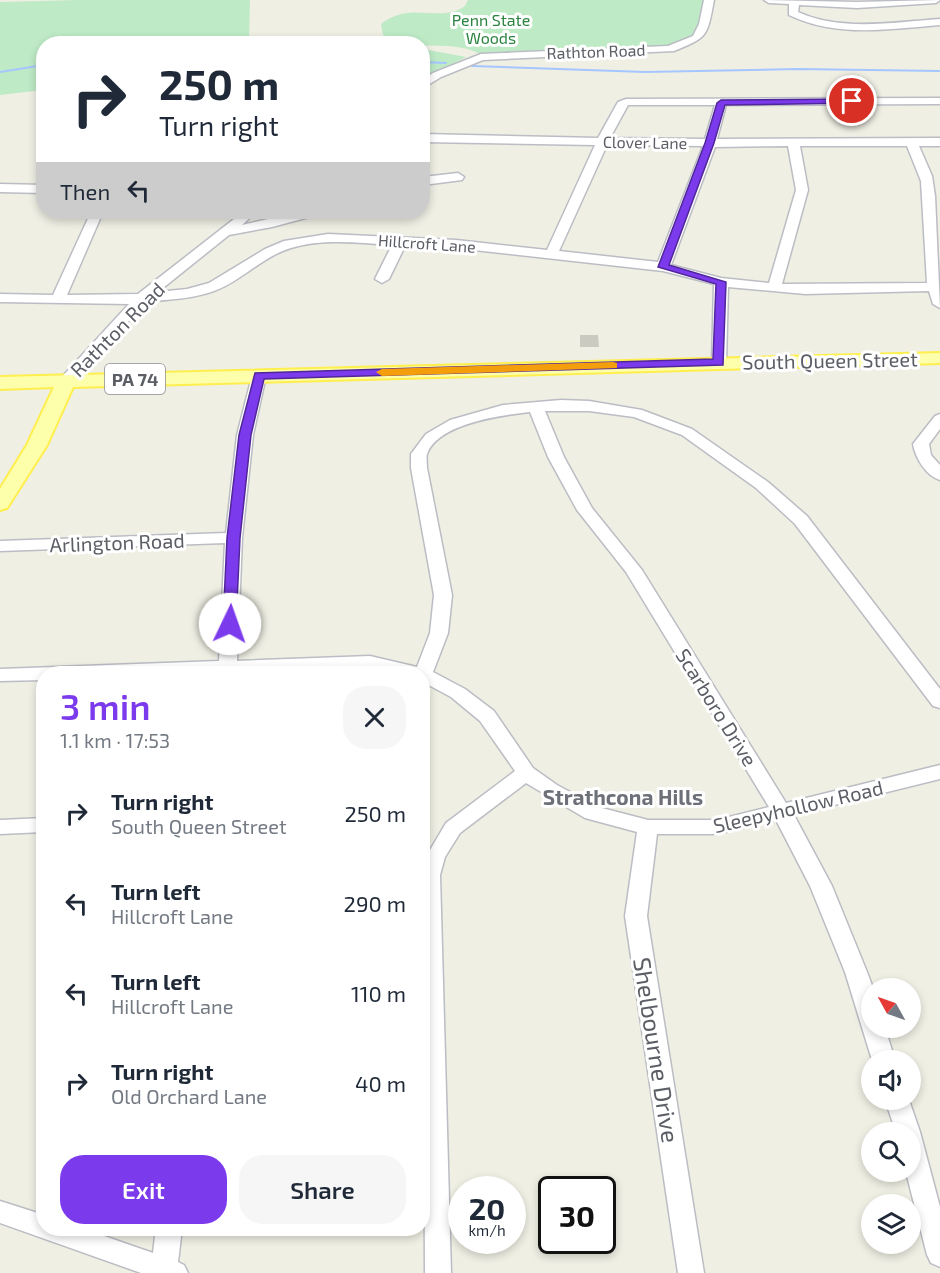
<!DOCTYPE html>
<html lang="en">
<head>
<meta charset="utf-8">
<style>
  body { margin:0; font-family:"Exo 2",sans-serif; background:#f6f6f7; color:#1f2937; height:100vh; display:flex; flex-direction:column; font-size:22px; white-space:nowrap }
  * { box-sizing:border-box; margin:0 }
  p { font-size:20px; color:#747a83 }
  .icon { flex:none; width:33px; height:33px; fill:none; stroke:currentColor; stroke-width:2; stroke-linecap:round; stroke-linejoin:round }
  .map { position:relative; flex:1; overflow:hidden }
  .panel { position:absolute; left:36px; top:666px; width:394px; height:570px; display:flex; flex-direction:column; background:#fff; border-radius:24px; box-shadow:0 3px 9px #0003 }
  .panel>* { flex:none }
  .top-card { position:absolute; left:36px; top:36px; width:394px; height:183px; border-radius:24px; box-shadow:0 3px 9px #0003; background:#fff; color:#1f2937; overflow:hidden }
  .needle { width:39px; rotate:310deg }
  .fabs { position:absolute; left:861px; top:978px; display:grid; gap:12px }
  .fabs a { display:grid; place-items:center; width:60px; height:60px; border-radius:50%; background:#fff; box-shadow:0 3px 9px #0003; font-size:30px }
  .speed { position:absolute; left:448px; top:1176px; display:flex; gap:12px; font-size:30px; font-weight:700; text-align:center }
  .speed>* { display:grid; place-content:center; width:78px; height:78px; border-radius:50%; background:#fff; box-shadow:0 3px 9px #0003; line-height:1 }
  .speed small { font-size:15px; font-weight:400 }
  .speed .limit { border:3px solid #111; border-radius:9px; background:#fff; color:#111 }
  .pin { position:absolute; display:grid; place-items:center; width:51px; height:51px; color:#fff; margin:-26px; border:3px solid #fff; border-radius:50%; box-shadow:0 2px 6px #0007 }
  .me { position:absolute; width:66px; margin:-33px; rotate:3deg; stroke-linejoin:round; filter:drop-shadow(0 0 4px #0008) }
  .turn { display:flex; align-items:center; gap:21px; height:126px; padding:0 24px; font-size:27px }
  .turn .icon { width:78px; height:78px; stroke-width:2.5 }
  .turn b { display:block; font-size:42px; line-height:51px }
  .then { display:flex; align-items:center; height:57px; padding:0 24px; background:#0003; gap:12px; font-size:22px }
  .round { display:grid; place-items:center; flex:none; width:63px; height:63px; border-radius:24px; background:#f6f6f7 }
  .headline { display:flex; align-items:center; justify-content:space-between; height:102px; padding:0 24px }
  h1 { font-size:36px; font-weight:600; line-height:45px; color:#7c3aed }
  .button { display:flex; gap:12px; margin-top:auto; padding:12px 24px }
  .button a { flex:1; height:69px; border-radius:24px; background:#7c3aed; color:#fff; font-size:24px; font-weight:600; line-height:69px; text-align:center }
  .button a+a { background:#f6f6f7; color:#1f2937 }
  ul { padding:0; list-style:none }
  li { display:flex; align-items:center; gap:18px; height:90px; padding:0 24px }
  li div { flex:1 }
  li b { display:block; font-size:22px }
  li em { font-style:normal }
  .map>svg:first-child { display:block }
  .green { fill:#beeac6 }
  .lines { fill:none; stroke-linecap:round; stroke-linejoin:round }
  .stream { stroke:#a5c6ff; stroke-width:2 }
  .building { fill:#cbcac1 }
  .minor-casing { stroke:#bbbdc4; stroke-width:3 }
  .major-casing { stroke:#feee4e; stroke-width:4 }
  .minor { fill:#fff; fill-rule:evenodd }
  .major { fill:#fdffaa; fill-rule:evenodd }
  .route { fill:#7c3aed; stroke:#51269a; stroke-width:1.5 }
  .slow { fill:#f59e0b }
  .labels { text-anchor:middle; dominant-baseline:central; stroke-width:6; stroke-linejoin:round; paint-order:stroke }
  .far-park-label { font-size:16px; fill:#2c8442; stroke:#fff }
  .far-street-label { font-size:16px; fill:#5c5e66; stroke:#fff }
  .shield { fill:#fff; stroke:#8d8e94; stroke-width:1.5 }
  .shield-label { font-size:18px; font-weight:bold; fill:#5c5e66 }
  .street-label { font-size:20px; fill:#5c5e66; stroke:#fff }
  .neighbourhood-label { font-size:21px; font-weight:bold; fill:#6d7078; stroke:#fff }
  .near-street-label { font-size:24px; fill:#5c5e66; stroke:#fff }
</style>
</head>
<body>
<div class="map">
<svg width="940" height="1273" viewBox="0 0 940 1273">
  <rect width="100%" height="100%" fill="#f0efe4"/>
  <path class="green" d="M 78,0 L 250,0 L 249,43 L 260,43 L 44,44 L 43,90 L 0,95 L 0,2 Z
    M 468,0 L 709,0 L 697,38 L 670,49 L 481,57 L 480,54 C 451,38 414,54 383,35 L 381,24 C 411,0 440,24 465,6 Z
    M 423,49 L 466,57 L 433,74 L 423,75 Z"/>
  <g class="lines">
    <path class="stream" d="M 423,62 L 446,63
      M 472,66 L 645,72 L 798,69 L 940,71
      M 0,72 L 44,65"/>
  </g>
  <path class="building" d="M 580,335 L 598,335 L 599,347 L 580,347 Z"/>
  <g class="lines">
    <defs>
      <path id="minor" d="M 704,0 L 714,0 C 707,37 708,37 674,51 L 483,60 L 441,77 L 423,88 L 423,80 L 433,73 L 481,54 L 668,46 L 693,36 L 699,24 Z
        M 764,0 L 857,2 L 940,0 L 936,3 L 857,8 L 799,5 L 798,12 C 842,32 894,22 940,19 L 940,25 C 890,29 836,38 789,15 L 789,4 L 769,3 Z
        M 940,98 L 940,104 L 726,105 L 717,139 L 940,138 L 940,146 L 919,146 L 932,176 L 935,196 L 940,308 L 933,304 L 929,291 L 805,294 L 728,287 L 726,363 L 719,367 L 712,363 L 714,284 L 663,271 L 456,248 L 405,246 L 389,279 L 382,283 L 375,279 L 392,245 C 359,243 323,238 291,248 C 264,256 244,278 219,289 C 197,299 170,299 146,302 L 70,385 L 60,385 L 58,382 L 60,379 L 129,304 L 0,302 L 0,294 L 53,295 L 91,212 L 103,212 L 67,295 L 138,294 L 243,212 L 256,212 L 242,225 L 299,212 L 318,212 L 317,215 L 272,227 L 229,235 L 158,292 L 187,289 L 209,283 L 265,249 L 284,241 L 328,234 L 456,240 L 547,250 L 595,145 L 423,142 L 423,134 L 598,138 L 618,102 L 626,99 ZM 628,105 L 715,105 L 705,139 L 610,138 ZM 607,145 L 703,146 L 658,262 L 559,251 ZM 788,146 L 796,190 L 769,283 L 721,278 L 671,265 L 715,147 ZM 800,146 L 907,146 L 921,181 L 927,283 L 782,284 L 808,190 Z
        M 458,173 L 464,177 L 462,180 L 423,185 L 423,177 Z
        M 0,184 L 44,185 L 44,193 L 0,192 Z
        M 259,372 L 266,376 L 253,435 L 242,538 L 237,661 L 370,656 L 417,667 L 430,633 L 434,595 L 411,468 L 411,454 L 426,434 L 450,420 L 503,405 L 561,400 L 589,401 L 642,410 L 692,429 L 768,482 L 807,516 L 940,689 L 940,708 L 933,706 L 795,524 L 756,488 L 682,435 L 634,417 L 589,411 L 545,411 L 564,457 L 592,508 L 642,570 L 786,803 L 940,765 L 940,779 L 794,815 L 832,886 L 867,972 L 873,988 L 872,1028 L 885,1028 L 895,1060 L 872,1060 L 845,972 L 810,886 L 776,820 L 717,834 L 657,834 L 647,916 L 704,1273 L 678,1273 L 625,916 L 637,832 L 585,818 L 526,783 L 460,833 L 445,857 L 440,875 L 451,1273 L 425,1273 L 423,862 L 446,823 L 515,771 L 480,721 L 451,697 L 423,682 L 423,674 L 393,674 L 370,668 L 236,674 L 44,674 L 44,680 L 0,681 L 0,669 L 219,661 L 225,543 L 0,551 L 0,541 L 226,533 L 237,435 L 252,376 ZM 530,412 L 548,457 L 577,510 L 626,572 L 769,807 L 717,820 L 648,820 L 598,807 L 557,785 L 533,768 L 494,711 L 465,689 L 433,672 L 448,633 L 452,595 L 427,468 C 427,464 426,457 427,454 C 438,423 503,415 530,412 Z
        M 940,414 L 940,429 L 929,444 L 931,455 L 940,465 L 940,480 C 926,476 915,457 913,444 L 935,416 Z
        M 44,818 L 44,832 L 0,834 L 0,820 Z
        M 885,1100 L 909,1100 L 920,1132 L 940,1207 L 940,1267 L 931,1263 L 927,1255 L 906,1172 L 910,1172 L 910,1132 L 896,1132 Z
        M 0,1201 L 44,1215 L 44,1228 L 81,1228 L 153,1253 L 156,1228 L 182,1228 L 178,1262 L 184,1265 L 188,1273 L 141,1273 L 0,1223 Z"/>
      <path id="major" d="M 940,353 L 940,363 L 73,387 L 47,445 L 7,508 L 0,510 L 0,489 L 27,445 L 54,387 L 0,389 L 0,377 Z"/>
    </defs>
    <use href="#minor" class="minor-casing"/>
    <use href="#major" class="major-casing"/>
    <use href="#minor" class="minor"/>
    <use href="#major" class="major"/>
  </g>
  <path class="route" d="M 852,99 L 857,101 L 855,103 L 725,105 L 714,143 L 669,265 L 726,282 L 723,365 L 264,379 L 251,435 L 240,538 L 236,624 L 234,627 L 225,627 L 223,624 L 227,538 L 239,435 L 255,373 L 713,359 L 716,284 L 658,267 L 705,143 L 717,103 L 721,100 Z"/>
  <path class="slow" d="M 613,362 L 617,363 L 617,368 L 382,376 L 376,372 L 382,369 Z"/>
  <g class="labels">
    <g class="far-park-label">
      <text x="491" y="19">Penn State<tspan x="491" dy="18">Woods</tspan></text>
    </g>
    <g class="far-street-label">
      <text transform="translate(596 51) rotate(-2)">Rathton Road</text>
      <text transform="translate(645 142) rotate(1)">Clover Lane</text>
      <text transform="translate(427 243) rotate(4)">Hillcroft Lane</text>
    </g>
    <rect class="shield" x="105" y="364" width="60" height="30" rx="4.5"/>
    <g class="shield-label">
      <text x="135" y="379">PA 74</text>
    </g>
    <g class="street-label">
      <text transform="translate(117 329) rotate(-45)">Rathton Road</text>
      <text transform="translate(830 360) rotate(-1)">South Queen Street</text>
      <text transform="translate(117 542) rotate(-2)">Arlington Road</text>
      <text transform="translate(717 707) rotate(58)">Scarboro Drive</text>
      <text transform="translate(798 806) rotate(-13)">Sleepyhollow Road</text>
    </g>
    <g class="neighbourhood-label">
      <text x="623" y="796">Strathcona Hills</text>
    </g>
    <g class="near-street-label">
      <text transform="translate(657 1050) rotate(81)">Shelbourne Drive</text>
    </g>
  </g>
</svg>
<div class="fabs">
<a><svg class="needle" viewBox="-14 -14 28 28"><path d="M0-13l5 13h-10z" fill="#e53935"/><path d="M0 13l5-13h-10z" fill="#747a83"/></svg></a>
<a><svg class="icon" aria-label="sound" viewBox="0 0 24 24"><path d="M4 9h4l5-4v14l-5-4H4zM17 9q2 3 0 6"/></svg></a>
<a><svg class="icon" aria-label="search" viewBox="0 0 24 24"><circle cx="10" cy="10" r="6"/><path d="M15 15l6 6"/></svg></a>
<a><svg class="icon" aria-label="layers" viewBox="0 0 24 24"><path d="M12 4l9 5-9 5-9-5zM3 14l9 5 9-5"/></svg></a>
</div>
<div class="speed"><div>20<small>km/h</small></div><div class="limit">30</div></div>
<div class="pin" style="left:852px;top:101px;background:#d93025"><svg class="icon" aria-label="arrive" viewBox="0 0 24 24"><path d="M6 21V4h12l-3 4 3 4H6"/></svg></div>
<svg class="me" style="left:230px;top:624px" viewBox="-20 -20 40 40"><circle r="19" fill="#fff"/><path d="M0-13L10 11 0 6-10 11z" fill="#7c3aed"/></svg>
<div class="top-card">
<div class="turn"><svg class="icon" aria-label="right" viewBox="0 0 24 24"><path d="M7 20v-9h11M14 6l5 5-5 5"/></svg><div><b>250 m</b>Turn right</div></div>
<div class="then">Then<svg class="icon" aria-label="left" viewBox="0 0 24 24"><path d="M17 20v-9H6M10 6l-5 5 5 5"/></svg></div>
</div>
<section class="panel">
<div class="headline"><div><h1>3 min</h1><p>1.1 km · 17:53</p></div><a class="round"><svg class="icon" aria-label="close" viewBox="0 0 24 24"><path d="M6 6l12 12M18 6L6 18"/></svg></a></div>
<ul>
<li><svg class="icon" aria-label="right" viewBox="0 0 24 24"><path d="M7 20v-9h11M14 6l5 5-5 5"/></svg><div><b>Turn right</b><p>South Queen Street</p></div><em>250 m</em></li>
<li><svg class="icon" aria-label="left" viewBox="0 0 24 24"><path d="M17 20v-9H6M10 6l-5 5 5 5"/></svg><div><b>Turn left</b><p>Hillcroft Lane</p></div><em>290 m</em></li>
<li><svg class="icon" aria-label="left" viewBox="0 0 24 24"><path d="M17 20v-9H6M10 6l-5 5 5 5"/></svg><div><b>Turn left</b><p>Hillcroft Lane</p></div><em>110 m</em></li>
<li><svg class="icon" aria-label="right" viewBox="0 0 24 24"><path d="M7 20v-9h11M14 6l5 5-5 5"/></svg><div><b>Turn right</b><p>Old Orchard Lane</p></div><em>40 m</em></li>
</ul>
<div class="button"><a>Exit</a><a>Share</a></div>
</section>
</div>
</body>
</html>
